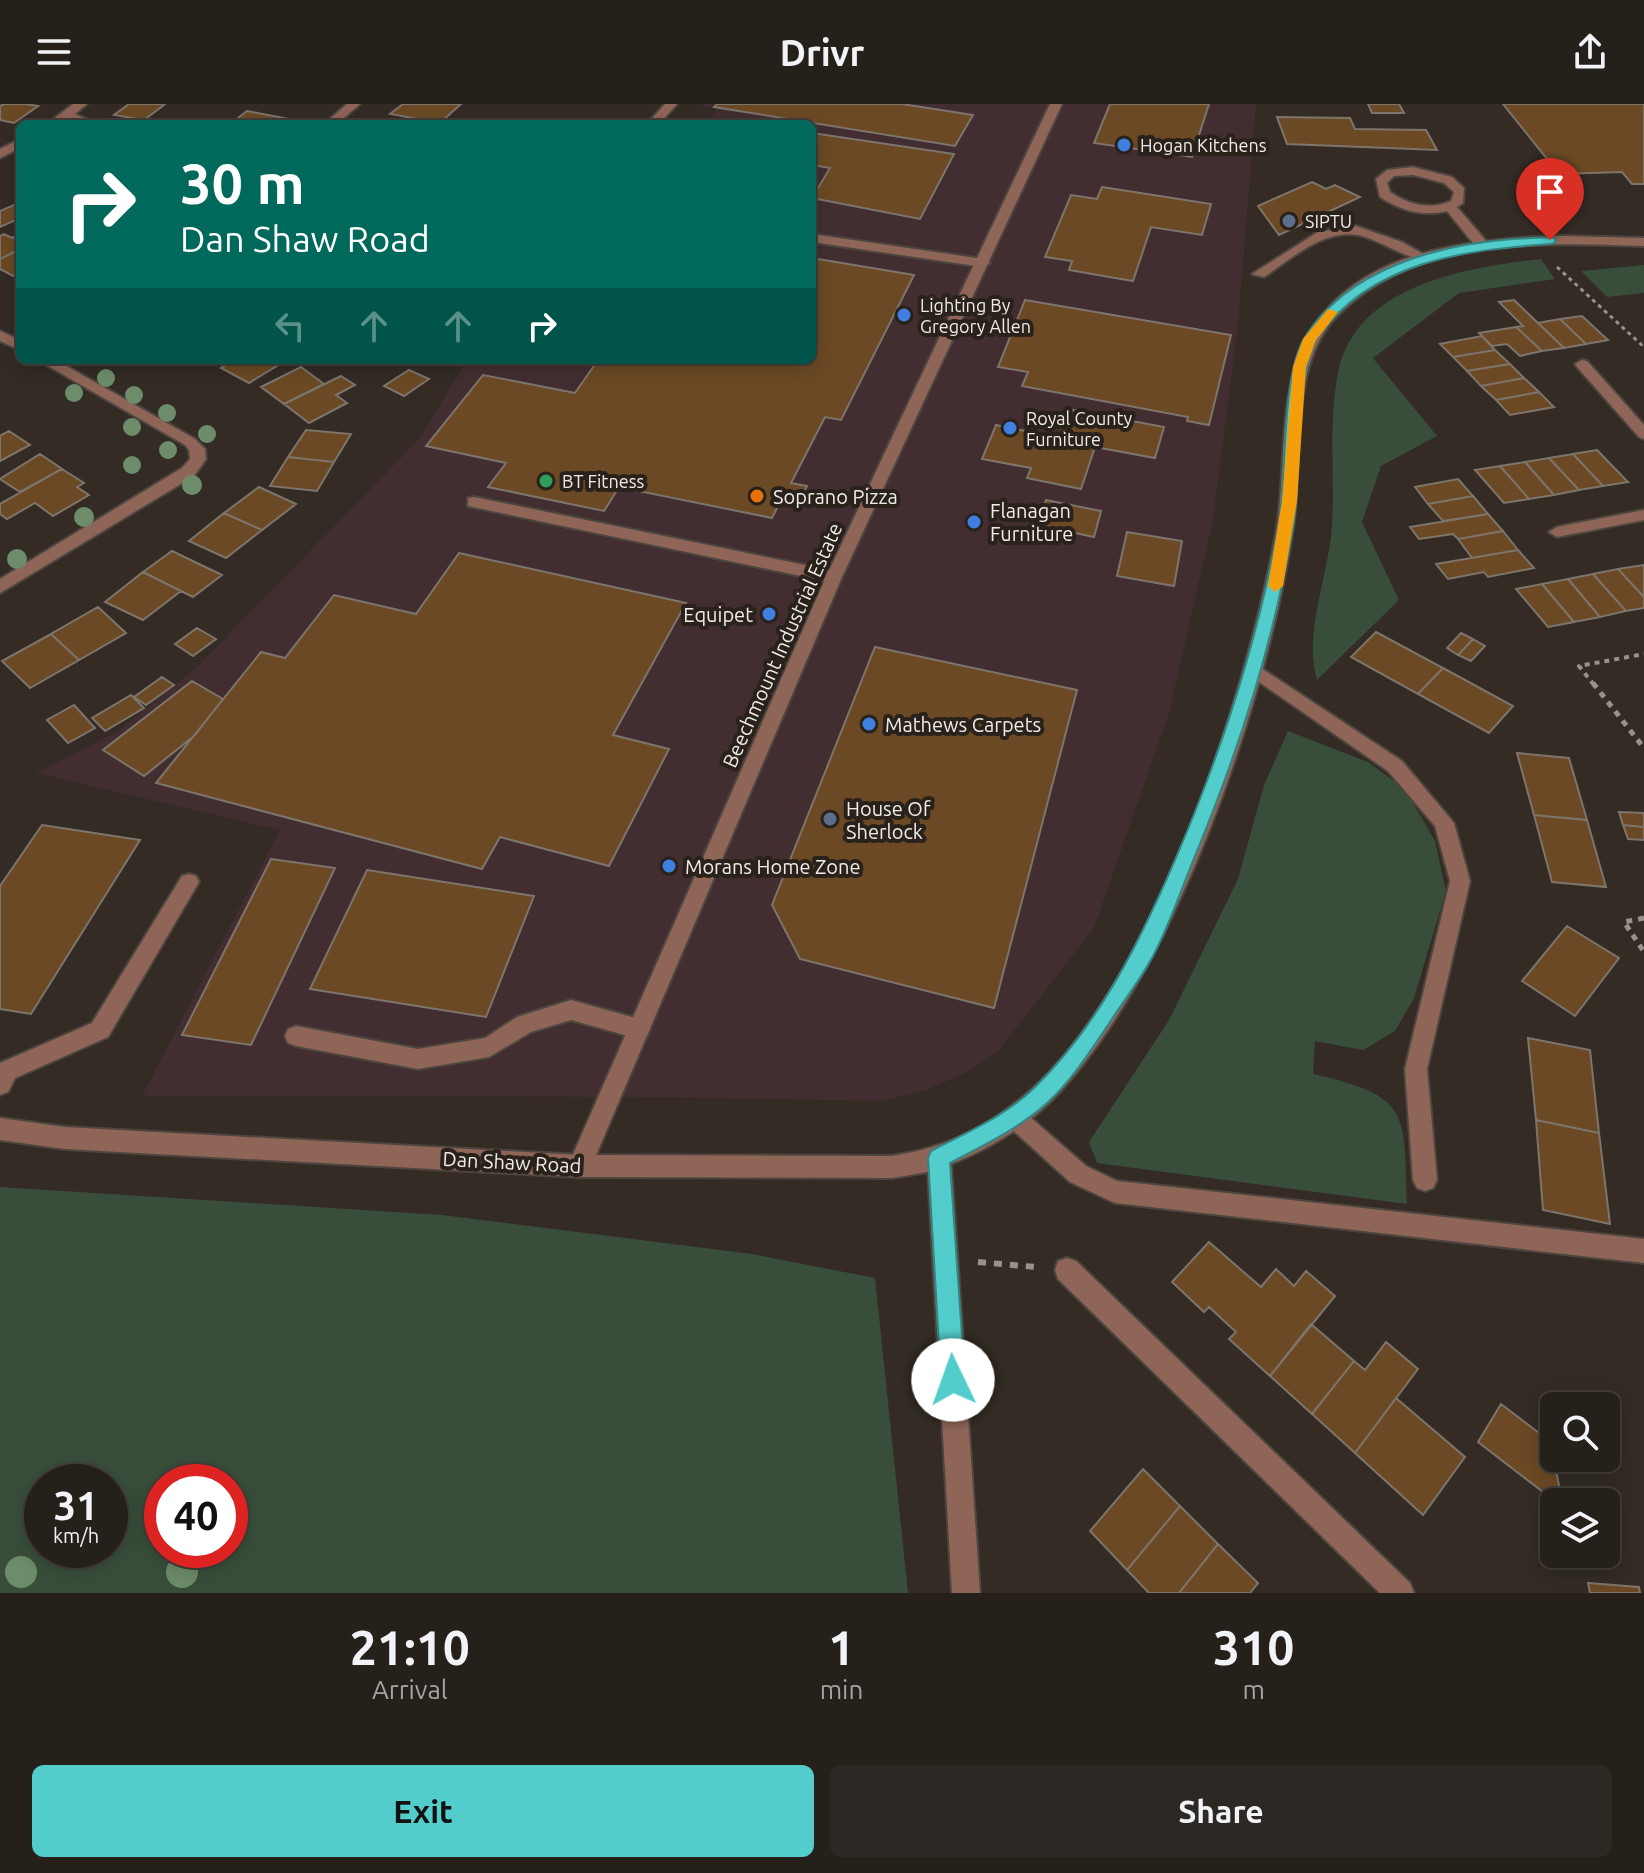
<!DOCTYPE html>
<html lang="en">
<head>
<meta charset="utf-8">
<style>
  body { margin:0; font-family:Ubuntu,sans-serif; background:#2e2824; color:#f1f3f6; height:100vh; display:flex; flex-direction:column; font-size:30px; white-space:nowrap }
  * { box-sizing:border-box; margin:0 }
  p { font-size:26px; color:#a4a3a3 }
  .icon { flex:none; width:44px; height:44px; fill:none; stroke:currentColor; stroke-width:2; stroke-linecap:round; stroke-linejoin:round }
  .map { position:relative; height:1489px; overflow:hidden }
  .sheet { display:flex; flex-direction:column; background:#26201b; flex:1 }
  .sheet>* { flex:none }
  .hud { position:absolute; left:16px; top:16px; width:800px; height:244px; border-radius:12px; box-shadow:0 4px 20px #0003,0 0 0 2px #423e3a; background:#00695c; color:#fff; overflow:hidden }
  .tools { position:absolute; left:1540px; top:1288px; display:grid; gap:16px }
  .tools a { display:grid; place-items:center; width:80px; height:80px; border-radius:12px; background:#26201b; box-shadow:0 4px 20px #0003,0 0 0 2px #423e3a; font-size:40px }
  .speed { position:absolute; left:24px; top:1360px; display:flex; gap:16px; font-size:40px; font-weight:700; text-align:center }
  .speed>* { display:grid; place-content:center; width:104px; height:104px; border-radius:50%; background:#26201b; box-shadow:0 4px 20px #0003,0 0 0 2px #423e3a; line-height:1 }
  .speed small { font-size:20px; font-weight:400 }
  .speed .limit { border:12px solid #d22; background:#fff; color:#111 }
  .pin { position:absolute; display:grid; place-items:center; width:68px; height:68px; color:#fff; margin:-82px -34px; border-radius:50% 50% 50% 0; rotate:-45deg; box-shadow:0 0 8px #0007 }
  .pin .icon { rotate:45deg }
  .me { position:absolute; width:88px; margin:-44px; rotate:357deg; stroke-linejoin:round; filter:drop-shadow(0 0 6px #0008) }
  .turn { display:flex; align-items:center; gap:28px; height:168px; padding:0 32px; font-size:36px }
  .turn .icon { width:104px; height:104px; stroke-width:2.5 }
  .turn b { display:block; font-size:56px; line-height:68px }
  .lanes { display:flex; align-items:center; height:76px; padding:0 32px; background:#0003; justify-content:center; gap:40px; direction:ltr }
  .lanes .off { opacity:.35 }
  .eta { display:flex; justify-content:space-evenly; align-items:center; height:136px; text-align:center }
  .eta b { font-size:48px; font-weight:600; line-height:56px }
  .button { display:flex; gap:16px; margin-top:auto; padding:16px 32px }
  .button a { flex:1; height:92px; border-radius:12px; background:#52cdcc; color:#111; font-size:32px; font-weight:600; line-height:92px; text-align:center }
  .button a+a { background:#2e2824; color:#f1f3f6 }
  header { display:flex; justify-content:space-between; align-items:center; height:104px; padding:0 32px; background:#26201b; font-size:36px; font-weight:600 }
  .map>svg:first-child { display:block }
  .industrial { fill:#422e31 }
  .green { fill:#384e3a; fill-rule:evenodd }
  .building { fill:#6b4924; stroke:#7d756c; stroke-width:2 }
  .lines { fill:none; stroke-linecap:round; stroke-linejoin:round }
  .service-casing { stroke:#4d463f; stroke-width:4 }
  .minor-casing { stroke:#4d463f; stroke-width:4 }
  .tertiary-casing { stroke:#4d463f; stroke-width:4 }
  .path-far3 { stroke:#99928c; stroke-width:3; stroke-dasharray:4 4; stroke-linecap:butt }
  .path-far2 { stroke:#99928c; stroke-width:4; stroke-dasharray:5 5; stroke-linecap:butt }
  .path-far1 { stroke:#99928c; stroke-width:5; stroke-dasharray:6 6; stroke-linecap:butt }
  .path { stroke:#99928c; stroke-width:6; stroke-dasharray:8 8; stroke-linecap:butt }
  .service { fill:#8f6558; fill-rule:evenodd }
  .minor { fill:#8f6558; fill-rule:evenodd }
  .tertiary { fill:#8f6558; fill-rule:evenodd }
  .tree { fill:#6d8c6a }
  .route { fill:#52cdcc; stroke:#358585; stroke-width:2 }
  .slow { fill:#f59e0b }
  .shop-dot { fill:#3f7fe0; stroke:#29221b; stroke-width:3 }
  .service-dot { fill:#5c6f8a; stroke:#29221b; stroke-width:3 }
  .leisure-dot { fill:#2e9e5b; stroke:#29221b; stroke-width:3 }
  .food-dot { fill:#e8710a; stroke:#29221b; stroke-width:3 }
  .labels { text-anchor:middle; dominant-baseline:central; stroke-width:8; stroke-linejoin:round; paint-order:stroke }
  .far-poi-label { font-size:18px; fill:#f0ebe6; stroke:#29221b; text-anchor:start }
  .poi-label { font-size:20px; fill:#f0ebe6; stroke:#29221b; text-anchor:start }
  .street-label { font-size:20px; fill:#f0ebe6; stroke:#29221b }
</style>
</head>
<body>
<header><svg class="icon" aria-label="menu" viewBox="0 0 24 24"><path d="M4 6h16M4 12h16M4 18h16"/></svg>Drivr<svg class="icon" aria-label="share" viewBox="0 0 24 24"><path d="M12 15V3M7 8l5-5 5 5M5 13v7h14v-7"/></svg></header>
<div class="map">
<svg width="1644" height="1489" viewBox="0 0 1644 1489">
  <rect width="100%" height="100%" fill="#332b24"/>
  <path class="industrial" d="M 705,0 L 1256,0 L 1238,219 L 1213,416 L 1169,609 L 1094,824 L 999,946 L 967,968 L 926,986 L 882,997 L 662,993 L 142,992 L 280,726 L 36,669 L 117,628 L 196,564 L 420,334 L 467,256 L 812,256 L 812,20 L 705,20 L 717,5 L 703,2 Z"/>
  <path class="green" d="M 1541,155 L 1555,175 L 1459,189 L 1373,254 L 1437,332 L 1381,362 L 1362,418 L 1399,496 L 1317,576 C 1303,527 1329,472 1332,421 C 1335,370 1328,319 1338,269 C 1355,181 1467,163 1541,155 Z
    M 1644,161 L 1644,189 L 1607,193 L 1581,167 Z
    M 1288,627 L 1368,658 L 1405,685 L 1435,737 L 1446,787 L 1414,894 L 1395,927 L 1363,946 L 1315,937 L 1313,970 C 1411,992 1404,1008 1407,1100 L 1097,1059 L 1089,1038 L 1169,916 L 1238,775 L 1264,681 Z
    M 0,1083 L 442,1111 L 752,1150 L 875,1174 L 908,1489 L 0,1489 ZM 42,1378 L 110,1378 L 110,1446 L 42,1446 ZM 230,1378 L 230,1446 L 162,1446 L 162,1378 Z"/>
  <path class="building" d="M 4,0 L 26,0 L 38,2 L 14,19 L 0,16 L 0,2 Z
    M 129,0 L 159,0 L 164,1 L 144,16 L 114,11 Z
    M 403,0 L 461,0 L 440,19 L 390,10 Z
    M 717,0 L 902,0 L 973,11 L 955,42 L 714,3 Z
    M 1110,0 L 1209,0 L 1192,53 L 1094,39 Z
    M 1368,0 L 1399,0 L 1404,9 L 1372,9 Z
    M 1503,0 L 1644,0 L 1644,80 L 1632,80 L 1622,68 L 1559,70 Z
    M 247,7 L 289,15 L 283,20 L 230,20 Z
    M 1277,13 L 1350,14 L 1355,25 L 1426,26 L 1437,46 L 1287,40 Z
    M 812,29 L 954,50 L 920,115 L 812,94 L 830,64 L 812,61 Z
    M 1312,78 L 1326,85 L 1335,81 L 1360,93 L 1279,131 L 1258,102 Z
    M 1102,83 L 1211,100 L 1202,131 L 1151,123 L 1133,177 L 1069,166 L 1072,157 L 1045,153 L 1071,91 L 1097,95 Z
    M 16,100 L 20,102 L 20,114 L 0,123 L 0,107 Z
    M 4,130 L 12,134 L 20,130 L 20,145 L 0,155 L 0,132 Z
    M 20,145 L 20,169 L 13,172 L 0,165 L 0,155 Z
    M 812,154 L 914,171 L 841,316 L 825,313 L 791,379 L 807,382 L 797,402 L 780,398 L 772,414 L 619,383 L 604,407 L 488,383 L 506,359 L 426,342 L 483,271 L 575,289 L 598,256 L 812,256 Z
    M 1025,196 L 1231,231 L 1209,321 L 1187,317 L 1188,313 L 1022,282 L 1028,268 L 998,263 Z
    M 1514,196 L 1538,219 L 1564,244 L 1542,247 L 1516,223 L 1523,222 L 1499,198 Z
    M 1582,212 L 1608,236 L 1586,240 L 1560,215 Z
    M 1560,215 L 1586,240 L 1564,244 L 1538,219 Z
    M 1516,223 L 1542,247 L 1520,252 L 1507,240 L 1492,242 L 1479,229 Z
    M 1482,232 L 1495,246 L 1453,253 L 1440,240 Z
    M 1495,246 L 1510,260 L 1467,267 L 1453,253 Z
    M 235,256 L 283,256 L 285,257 L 249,279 L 221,264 Z
    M 1510,260 L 1524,274 L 1481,282 L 1467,267 Z
    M 301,263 L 324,280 L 284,300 L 261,283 Z
    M 409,266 L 429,275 L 404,292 L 384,282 Z
    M 341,272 L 355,281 L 336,291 L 347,299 L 309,319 L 284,300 Z
    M 1524,274 L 1539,288 L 1496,296 L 1481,282 Z
    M 1539,288 L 1554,303 L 1510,311 L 1496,296 Z
    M 1068,305 L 1164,323 L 1155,354 L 1095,343 L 1081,385 L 1027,374 L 1031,364 L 982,355 L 996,321 L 1059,334 Z
    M 306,326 L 351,330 L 334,358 L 288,353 Z
    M 9,327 L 30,341 L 0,357 L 0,332 Z
    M 1597,346 L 1628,378 L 1603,382 L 1573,350 Z
    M 40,350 L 62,365 L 20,388 L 0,375 Z
    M 1573,350 L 1603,382 L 1579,386 L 1549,354 Z
    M 288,353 L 334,358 L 317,387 L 270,382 Z
    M 1549,354 L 1579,386 L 1554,391 L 1525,358 Z
    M 1525,358 L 1554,391 L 1529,395 L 1500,362 Z
    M 1500,362 L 1529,395 L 1504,399 L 1475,366 Z
    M 62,365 L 84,379 L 77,383 L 89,391 L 53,412 L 35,399 L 7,415 L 0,410 L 0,400 Z
    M 1458,375 L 1473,392 L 1428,400 L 1415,383 Z
    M 259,383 L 296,400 L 262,426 L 224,409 Z
    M 1473,392 L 1488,410 L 1443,417 L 1428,400 Z
    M 1046,396 L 1101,407 L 1094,433 L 1038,421 Z
    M 224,409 L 262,426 L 226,454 L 189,437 Z
    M 1488,410 L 1503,427 L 1458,435 L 1453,430 L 1419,435 L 1410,423 Z
    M 1503,427 L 1518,446 L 1472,454 L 1458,435 Z
    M 1127,428 L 1182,437 L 1174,482 L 1117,472 Z
    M 1518,446 L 1534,464 L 1488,473 L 1484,468 L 1448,475 L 1436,460 Z
    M 172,447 L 222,471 L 193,493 L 143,468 Z
    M 459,449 L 686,499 L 613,631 L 669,645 L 609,762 L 500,733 L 482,765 L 156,679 L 261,548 L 285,554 L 334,491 L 416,510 Z
    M 1644,461 L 1644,493 L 1618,465 Z
    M 1618,465 L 1644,493 L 1644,504 L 1626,507 L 1593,470 Z
    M 143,468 L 181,487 L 143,516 L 105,498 Z
    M 1593,470 L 1626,507 L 1600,513 L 1568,475 Z
    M 1568,475 L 1600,513 L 1574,518 L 1542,480 Z
    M 1542,480 L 1574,518 L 1548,523 L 1516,485 Z
    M 98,503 L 126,529 L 79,556 L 51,530 Z
    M 197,524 L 216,535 L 193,552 L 175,540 Z
    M 1376,528 L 1443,564 L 1418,590 L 1351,553 Z
    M 1461,529 L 1473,535 L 1458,551 L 1447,544 Z
    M 51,530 L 79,556 L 30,584 L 2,557 Z
    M 1473,535 L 1485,542 L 1471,557 L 1458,551 Z
    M 875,543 L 1077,586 L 994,904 L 800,855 L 772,801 Z
    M 1443,564 L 1513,602 L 1489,629 L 1418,590 Z
    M 162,573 L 174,581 L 146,601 L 134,593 Z
    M 192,577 L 223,595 L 194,632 L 144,672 L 103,646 Z
    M 131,591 L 144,604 L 105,627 L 92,614 Z
    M 74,601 L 95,624 L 68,639 L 47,616 Z
    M 1517,649 L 1569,654 L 1587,716 L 1534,711 Z
    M 1619,708 L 1644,709 L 1644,723 L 1623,721 Z
    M 1534,711 L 1587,716 L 1606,783 L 1552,778 Z
    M 42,721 L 140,736 L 31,910 L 0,905 L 0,782 Z
    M 1623,721 L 1644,723 L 1644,736 L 1628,735 Z
    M 271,755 L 335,764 L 251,941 L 182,931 Z
    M 367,766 L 534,792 L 486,913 L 310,885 Z
    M 1567,822 L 1619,854 L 1575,912 L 1522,877 Z
    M 1528,934 L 1590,946 L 1599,1029 L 1536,1016 Z
    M 1536,1016 L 1599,1029 L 1610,1120 L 1543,1106 Z
    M 1209,1138 L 1261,1183 L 1276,1165 L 1294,1182 L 1306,1167 L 1335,1192 L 1270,1272 L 1229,1235 L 1236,1228 L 1209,1203 L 1204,1208 L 1172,1178 Z
    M 1311,1220 L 1354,1257 L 1312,1310 L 1270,1272 Z
    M 1386,1238 L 1418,1265 L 1355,1349 L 1312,1310 L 1354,1257 L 1365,1266 Z
    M 1396,1294 L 1465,1353 L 1423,1411 L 1355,1349 Z
    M 1501,1300 L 1551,1338 L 1562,1398 L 1556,1398 L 1478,1338 Z
    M 1143,1365 L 1180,1402 L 1127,1466 L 1090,1427 Z
    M 1180,1402 L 1218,1440 L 1179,1489 L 1149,1489 L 1127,1466 Z
    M 1218,1440 L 1258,1479 L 1250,1489 L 1179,1489 Z
    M 1588,1479 L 1639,1483 L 1640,1489 L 1590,1489 Z"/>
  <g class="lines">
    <defs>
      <path id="service" d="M 665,0 L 677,0 L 659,20 L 647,20 Z
        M 1413,63 L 1452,73 L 1464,84 L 1463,99 L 1457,103 L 1487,138 L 1487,144 L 1477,144 L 1447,107 C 1422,113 1400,106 1380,93 L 1376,75 L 1387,66 ZM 1413,71 L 1444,79 L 1454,88 L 1451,97 C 1430,106 1409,101 1390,88 L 1387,79 L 1394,72 Z
        M 1356,122 L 1402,138 L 1432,155 C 1420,163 1377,134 1358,131 C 1323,125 1291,155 1264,173 L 1252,170 L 1318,128 Z
        M 812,130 L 983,155 L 990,159 L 983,163 L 812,138 Z
        M 474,393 L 834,467 L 842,473 L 834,479 L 468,402 L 468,394 Z
        M 189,770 L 196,772 L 199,778 L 108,933 L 15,974 L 8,988 L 0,991 L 0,959 L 92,919 L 182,772 Z
        M 571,896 L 639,915 L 647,918 L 650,925 L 647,932 L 639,935 L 571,916 L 531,928 L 489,953 L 418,965 L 296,942 L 288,939 L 285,932 L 288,925 L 296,922 L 418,945 L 485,934 L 517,913 Z
        M 1014,1002 L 1022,1006 L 1086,1062 L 1117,1077 L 1644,1135 L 1644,1159 L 1115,1099 L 1070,1078 L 1006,1020 L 1002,1013 L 1006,1006 Z"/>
      <path id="minor" d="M 73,0 L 87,0 L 75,10 L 98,20 L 81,20 L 67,15 L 61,20 L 47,20 Z
        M 347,0 L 360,0 L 337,20 L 324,20 Z
        M 1050,0 L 1062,0 L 842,473 L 588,1070 L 580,1073 L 572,1070 L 568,1062 L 826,473 Z
        M 20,35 L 20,44 L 0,54 L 0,45 Z
        M 0,227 L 20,236 L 20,246 L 0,237 Z
        M 38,256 L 56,256 L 195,335 L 205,345 L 206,355 L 194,372 L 0,489 L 0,475 L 182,364 L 190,355 L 189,346 L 185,341 Z
        M 1582,256 L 1587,257 L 1644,321 L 1644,335 L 1639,333 L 1577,263 L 1575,260 Z
        M 1644,406 L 1644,416 L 1557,433 L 1549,428 L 1557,423 Z
        M 1255,560 L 1402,657 L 1454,719 L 1470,777 L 1427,965 L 1437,1076 L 1433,1084 L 1425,1087 L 1417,1084 L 1413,1076 L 1405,965 L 1450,777 L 1435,722 L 1388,667 L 1249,571 L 1246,566 Z
        M 1067,1154 L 1076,1157 L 1410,1479 L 1414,1489 L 1380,1489 L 1058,1175 L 1055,1166 L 1058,1157 Z"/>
      <path id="tertiary" d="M 1562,132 L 1644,134 L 1644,142 C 1539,139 1417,131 1337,212 C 1288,261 1303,360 1293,424 C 1268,595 1173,875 1050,998 C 1022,1025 986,1046 951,1060 L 980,1489 L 952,1489 L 928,1068 L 892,1074 L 580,1073 L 65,1045 L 0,1036 L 0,1014 L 65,1023 L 580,1051 L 892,1052 C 945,1043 981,1028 1023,993 C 1153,885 1246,593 1276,429 C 1289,356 1273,272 1323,210 C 1378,142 1481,135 1562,132 Z"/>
    </defs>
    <use href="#service" class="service-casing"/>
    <use href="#minor" class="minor-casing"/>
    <use href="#tertiary" class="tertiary-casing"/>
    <path class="path-far3" d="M 1557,163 L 1644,243"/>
    <path class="path-far2" d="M 1594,581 L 1579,562 L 1644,550"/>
    <path class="path-far1" d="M 1593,579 L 1644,644
      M 1644,814 L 1624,818 L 1644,848"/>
    <path class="path" d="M 978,1158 L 1036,1163"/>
    <use href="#service" class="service"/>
    <use href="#minor" class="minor"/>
    <use href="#tertiary" class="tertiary"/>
  </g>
  <g class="tree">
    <circle cx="106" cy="274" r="9"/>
    <circle cx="74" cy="289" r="9"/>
    <circle cx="134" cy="291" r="9"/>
    <circle cx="167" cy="309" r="9"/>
    <circle cx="132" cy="323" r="9"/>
    <circle cx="207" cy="330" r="9"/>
    <circle cx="168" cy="346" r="9"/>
    <circle cx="132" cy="361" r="9"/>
    <circle cx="192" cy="381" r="10"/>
    <circle cx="84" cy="413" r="10"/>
    <circle cx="17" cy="455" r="10"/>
    <circle cx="21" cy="1468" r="16"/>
    <circle cx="182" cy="1468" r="16"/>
  </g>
  <path class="route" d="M 1555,134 L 1555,139 L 1550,140 C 1466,146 1371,157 1318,233 C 1295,267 1301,371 1294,417 C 1275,536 1239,646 1193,757 C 1180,789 1169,822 1153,852 C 1141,875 1124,896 1110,918 C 1091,946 1072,976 1047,999 C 1018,1025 984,1041 950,1059 L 965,1276 L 961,1284 L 953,1288 L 944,1284 L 941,1276 L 928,1054 L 931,1047 C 967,1028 1006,1012 1035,983 C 1099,921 1140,837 1175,756 C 1222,647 1258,537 1279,419 C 1287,371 1281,271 1305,233 C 1348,165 1436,141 1512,135 C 1526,135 1541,132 1555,134 Z"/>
  <path class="slow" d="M 1328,205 L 1338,208 L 1316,236 L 1306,263 L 1297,397 L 1283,482 L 1275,488 L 1268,482 L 1282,397 L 1293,263 L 1303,235 Z"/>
  <g class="shop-dot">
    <circle cx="1124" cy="41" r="8"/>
    <circle cx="904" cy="211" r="8"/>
    <circle cx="1010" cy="324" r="8"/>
    <circle cx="974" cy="418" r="8"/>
    <circle cx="769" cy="510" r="8"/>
    <circle cx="869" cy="620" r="8"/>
    <circle cx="669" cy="762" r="8"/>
  </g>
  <g class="service-dot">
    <circle cx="1289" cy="117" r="8"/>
    <circle cx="830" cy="715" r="8"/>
  </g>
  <circle class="leisure-dot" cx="546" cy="377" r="8"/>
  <circle class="food-dot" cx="757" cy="392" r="8"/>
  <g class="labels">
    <g class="far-poi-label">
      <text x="1140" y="41">Hogan Kitchens</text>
      <text x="1305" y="117">SIPTU</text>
      <text x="920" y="201">Lighting By<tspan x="920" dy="21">Gregory Allen</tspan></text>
      <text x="1026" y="314">Royal County<tspan x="1026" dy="21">Furniture</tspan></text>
      <text x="562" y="377">BT Fitness</text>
    </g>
    <g class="poi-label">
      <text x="773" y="392">Soprano Pizza</text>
      <text x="990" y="406">Flanagan<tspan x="990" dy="23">Furniture</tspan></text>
      <text x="753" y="510" text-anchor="end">Equipet</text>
      <text x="885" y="620">Mathews Carpets</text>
      <text x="846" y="704">House Of<tspan x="846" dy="23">Sherlock</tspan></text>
      <text x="685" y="762">Morans Home Zone</text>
    </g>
    <g class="street-label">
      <text transform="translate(782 541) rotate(-66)">Beechmount Industrial Estate</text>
      <text transform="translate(512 1058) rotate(3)">Dan Shaw Road</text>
    </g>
  </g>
</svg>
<div class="tools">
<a><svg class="icon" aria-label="search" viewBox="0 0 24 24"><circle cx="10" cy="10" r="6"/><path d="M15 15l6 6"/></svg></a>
<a><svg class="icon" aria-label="layers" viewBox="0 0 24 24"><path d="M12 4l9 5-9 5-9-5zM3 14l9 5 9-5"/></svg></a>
</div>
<div class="speed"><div>31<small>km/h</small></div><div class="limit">40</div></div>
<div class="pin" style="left:1550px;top:136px;background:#d93025"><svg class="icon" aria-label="arrive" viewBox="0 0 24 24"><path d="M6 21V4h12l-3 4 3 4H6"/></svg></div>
<svg class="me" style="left:953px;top:1276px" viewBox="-20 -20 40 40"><circle r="19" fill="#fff"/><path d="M0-13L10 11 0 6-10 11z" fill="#52cdcc"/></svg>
<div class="hud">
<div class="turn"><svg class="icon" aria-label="right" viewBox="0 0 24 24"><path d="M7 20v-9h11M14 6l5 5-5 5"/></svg><div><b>30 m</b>Dan Shaw Road</div></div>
<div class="lanes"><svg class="icon off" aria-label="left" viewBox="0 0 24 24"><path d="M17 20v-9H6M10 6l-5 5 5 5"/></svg><svg class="icon off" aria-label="ahead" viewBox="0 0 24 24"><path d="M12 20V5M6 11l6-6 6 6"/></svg><svg class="icon off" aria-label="ahead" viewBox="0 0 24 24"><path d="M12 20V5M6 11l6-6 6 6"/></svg><svg class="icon" aria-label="right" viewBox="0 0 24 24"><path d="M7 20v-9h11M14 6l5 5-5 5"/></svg></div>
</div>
</div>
<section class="sheet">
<div class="eta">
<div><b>21:10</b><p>Arrival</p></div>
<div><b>1</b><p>min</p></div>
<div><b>310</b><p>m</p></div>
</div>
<div class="button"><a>Exit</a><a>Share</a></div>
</section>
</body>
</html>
